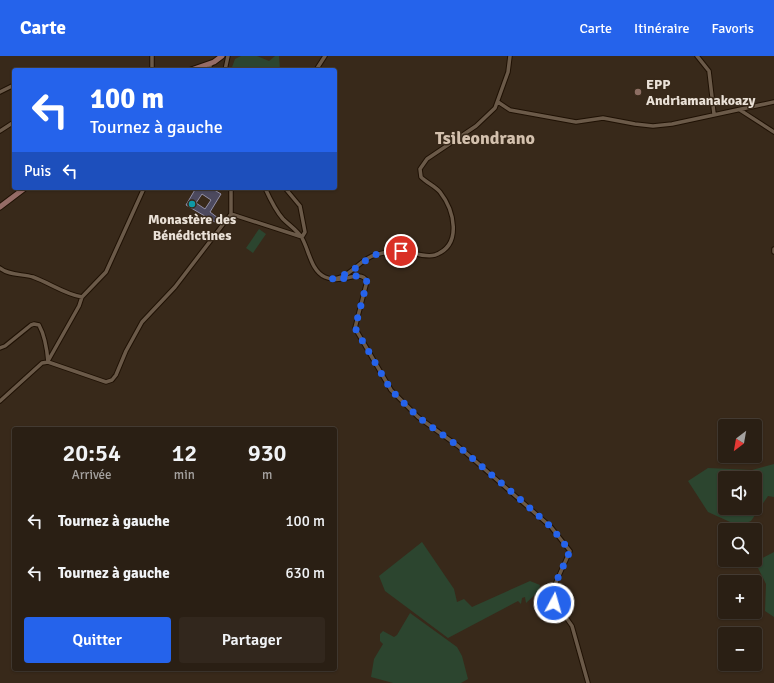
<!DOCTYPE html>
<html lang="fr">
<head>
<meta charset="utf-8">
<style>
  body { margin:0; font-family:Signika,sans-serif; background:#32271d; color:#f1f3f6; height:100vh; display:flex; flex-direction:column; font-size:15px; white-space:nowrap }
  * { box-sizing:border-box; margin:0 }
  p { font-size:13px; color:#a5a2a0 }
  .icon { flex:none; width:22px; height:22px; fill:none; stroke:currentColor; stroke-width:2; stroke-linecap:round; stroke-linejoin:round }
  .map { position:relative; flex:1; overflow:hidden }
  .sheet { position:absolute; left:12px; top:371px; width:325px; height:244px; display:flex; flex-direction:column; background:#2a1f14; border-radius:4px; box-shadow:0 1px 3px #0004,0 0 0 1px #463d34 }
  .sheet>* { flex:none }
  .guide { position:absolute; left:12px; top:12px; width:325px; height:122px; border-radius:4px; box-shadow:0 1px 3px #0004,0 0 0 1px #463d34; background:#2563eb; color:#fff; overflow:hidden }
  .needle { width:26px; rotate:211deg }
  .fabs { position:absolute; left:718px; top:363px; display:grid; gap:8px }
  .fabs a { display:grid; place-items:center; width:44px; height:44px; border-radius:4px; background:#2a1f14; box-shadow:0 1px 3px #0004,0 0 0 1px #463d34; font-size:20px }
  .pin { position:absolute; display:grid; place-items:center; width:34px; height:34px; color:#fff; margin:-17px; border:2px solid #fff; border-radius:50%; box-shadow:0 1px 4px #0007 }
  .me { position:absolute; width:44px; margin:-22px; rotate:6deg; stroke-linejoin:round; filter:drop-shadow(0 0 3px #0008) }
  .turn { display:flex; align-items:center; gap:14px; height:84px; padding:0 12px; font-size:18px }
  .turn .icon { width:52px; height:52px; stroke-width:2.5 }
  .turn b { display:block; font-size:28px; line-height:34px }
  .then { display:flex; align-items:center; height:38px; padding:0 12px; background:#0003; gap:8px; font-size:15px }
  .eta { display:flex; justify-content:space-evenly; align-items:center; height:68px; text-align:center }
  .eta b { font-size:24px; font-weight:600; line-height:28px }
  .cta { display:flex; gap:8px; margin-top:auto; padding:8px 12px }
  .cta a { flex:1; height:46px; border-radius:4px; background:#2563eb; color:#fff; font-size:16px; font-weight:600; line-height:46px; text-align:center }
  .cta a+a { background:#32271d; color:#f1f3f6 }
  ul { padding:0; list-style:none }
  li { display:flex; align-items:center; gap:12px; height:52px; padding:0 12px }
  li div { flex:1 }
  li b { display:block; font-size:15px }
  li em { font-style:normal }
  header { display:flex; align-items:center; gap:24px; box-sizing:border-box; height:56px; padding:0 20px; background:#2563eb; color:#fff }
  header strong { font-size:19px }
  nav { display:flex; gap:22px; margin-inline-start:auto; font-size:14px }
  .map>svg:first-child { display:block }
  .green { fill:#2c452f; fill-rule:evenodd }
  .building { fill:#4c495e; stroke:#9390a7; fill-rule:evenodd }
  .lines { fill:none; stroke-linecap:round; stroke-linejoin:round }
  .street-casing { stroke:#1f1104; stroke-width:5.5 }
  .secondary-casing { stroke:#1f1104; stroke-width:7 }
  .street { stroke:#6b5a49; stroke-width:3.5 }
  .secondary { stroke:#956c66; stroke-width:5 }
  .route { stroke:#2563eb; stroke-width:7; stroke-dasharray:0 12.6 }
  .education-dot { fill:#8d6e63; stroke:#38291a; stroke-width:1.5 }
  .culture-dot { fill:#0f9aa8; stroke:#38291a; stroke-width:1.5 }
  .labels { text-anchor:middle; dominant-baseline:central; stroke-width:3; stroke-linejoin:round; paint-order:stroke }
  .poi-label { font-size:14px; font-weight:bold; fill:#eae1d7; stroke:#38291a; text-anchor:start }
  .district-label { font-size:18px; font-weight:bold; fill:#d3c0ad; stroke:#38291a }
</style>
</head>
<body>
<header>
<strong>Carte</strong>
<nav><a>Carte</a><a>Itinéraire</a><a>Favoris</a></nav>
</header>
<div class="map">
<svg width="774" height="627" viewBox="0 0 774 627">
  <rect width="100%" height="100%" fill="#38291a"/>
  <path class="green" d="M 241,0 L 257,0 L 269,5 L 275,0 L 279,0 L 280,14 L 231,14 L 235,3 Z
    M 259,173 L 266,178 L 253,197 L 246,192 Z
    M 774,408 L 774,441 L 768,440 L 751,465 L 739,470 L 708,456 L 688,425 L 708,412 L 752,414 ZM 725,422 L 755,422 L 755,452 L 725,452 Z
    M 422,486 L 454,533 L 457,546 L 464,543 L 472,551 L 530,525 L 540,529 L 539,535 L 526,547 L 525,541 L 522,542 L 521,548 L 518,545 L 448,582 L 385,535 L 379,520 Z
    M 774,496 L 774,561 L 765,555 L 766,528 L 755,506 Z
    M 410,557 L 457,591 L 462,600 L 468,623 L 461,627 L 393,627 L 371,621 L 374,603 L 383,588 L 380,585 L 380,578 L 383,575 L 394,581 L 397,579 Z"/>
  <path class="building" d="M 196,132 L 211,132 L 221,138 L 210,156 L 218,162 L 215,166 L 186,149 ZM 202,138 L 211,144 L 205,153 L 196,147 Z"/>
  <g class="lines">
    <defs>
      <path id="street" d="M 152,0 L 152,14
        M 697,0 L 709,15 L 714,58
        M 207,14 L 212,7
        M 225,14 L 228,0
        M 316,14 L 325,0
        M 0,36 L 14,29
        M 498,46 L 510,54 L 576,66 L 603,62 L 635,68 L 653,70 L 672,68 L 774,46
        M 740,54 L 774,76
        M 0,75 L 14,66
        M 265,132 C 270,143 275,154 283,163 C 289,169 298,175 302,182 C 309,194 311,215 325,221 C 345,230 358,203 375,199 C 383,197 394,194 402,195 C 412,196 425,202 435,199 C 463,189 454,154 440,136 C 435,130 427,127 421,121 L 420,113 L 427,103 L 476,70 L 495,52 L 508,16 L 510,0
        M 231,158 L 302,181 L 305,176 L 300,150 L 285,132
        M 774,193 L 774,196
        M 0,212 C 8,219 22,218 33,221 C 50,227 64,238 82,241 L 106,216 L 144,132
        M 332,223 C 343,227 360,213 367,225 L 355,272 L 391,334 L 418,361 L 458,390 L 551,471 L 570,495 L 553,533 L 553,543 L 572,570 L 588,627
        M 0,292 L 5,290 L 31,269 L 34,268 L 39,269 C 45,280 47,293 48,306
        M 48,305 L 79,250 L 82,241
        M 0,345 L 42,307 L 48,306 L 106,326 L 112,324 L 116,319 L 126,295 L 142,266 L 175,231 L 231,158 L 231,132"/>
      <path id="secondary" d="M 191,14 L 214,6 L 222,0
        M 0,151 L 25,132"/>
    </defs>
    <use href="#street" class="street-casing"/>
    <use href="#secondary" class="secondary-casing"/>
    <use href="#street" class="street"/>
    <use href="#secondary" class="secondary"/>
  </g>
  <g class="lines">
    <path class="route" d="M 401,195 L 373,199 L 349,217 L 332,223 C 343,227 360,212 367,226 L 355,272 L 391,334 L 418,361 L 458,390 L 521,444 L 551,471 L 570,495 L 553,533 L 554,547"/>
  </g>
  <circle class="education-dot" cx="638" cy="36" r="4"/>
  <circle class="culture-dot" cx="192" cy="148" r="4"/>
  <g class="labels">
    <g class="poi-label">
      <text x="646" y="28">EPP<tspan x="646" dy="16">Andriamanakoazy</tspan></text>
      <text x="192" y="163" text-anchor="middle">Monastère des<tspan x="192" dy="16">Bénédictines</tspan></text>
    </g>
    <g class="district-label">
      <text x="485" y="82">Tsileondrano</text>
    </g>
  </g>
</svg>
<div class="fabs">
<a><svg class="needle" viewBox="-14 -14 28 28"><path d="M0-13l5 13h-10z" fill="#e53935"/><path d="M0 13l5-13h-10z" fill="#a5a2a0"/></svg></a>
<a><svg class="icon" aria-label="sound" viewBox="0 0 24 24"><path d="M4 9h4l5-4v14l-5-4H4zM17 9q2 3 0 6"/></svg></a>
<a><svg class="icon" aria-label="search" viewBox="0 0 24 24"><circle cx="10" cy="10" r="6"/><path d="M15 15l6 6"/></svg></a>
<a>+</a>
<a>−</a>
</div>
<div class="pin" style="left:401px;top:195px;background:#d93025"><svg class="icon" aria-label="arrive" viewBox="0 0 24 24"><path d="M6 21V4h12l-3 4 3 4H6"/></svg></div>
<svg class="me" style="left:554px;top:547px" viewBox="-20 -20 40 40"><circle r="17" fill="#2563eb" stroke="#fff" stroke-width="3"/><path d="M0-11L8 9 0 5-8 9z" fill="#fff"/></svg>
<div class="guide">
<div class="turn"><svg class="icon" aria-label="left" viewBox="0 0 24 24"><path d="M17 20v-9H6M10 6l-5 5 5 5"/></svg><div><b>100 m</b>Tournez à gauche</div></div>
<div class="then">Puis<svg class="icon" aria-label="left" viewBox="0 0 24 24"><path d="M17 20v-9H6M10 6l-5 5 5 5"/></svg></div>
</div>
<section class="sheet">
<div class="eta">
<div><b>20:54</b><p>Arrivée</p></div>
<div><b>12</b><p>min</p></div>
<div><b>930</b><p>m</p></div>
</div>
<ul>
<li><svg class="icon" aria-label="left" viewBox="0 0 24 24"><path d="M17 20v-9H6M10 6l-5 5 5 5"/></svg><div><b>Tournez à gauche</b></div><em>100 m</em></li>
<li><svg class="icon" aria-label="left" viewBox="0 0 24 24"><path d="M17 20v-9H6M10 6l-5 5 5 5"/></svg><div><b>Tournez à gauche</b></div><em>630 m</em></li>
</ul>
<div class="cta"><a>Quitter</a><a>Partager</a></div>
</section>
</div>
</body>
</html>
